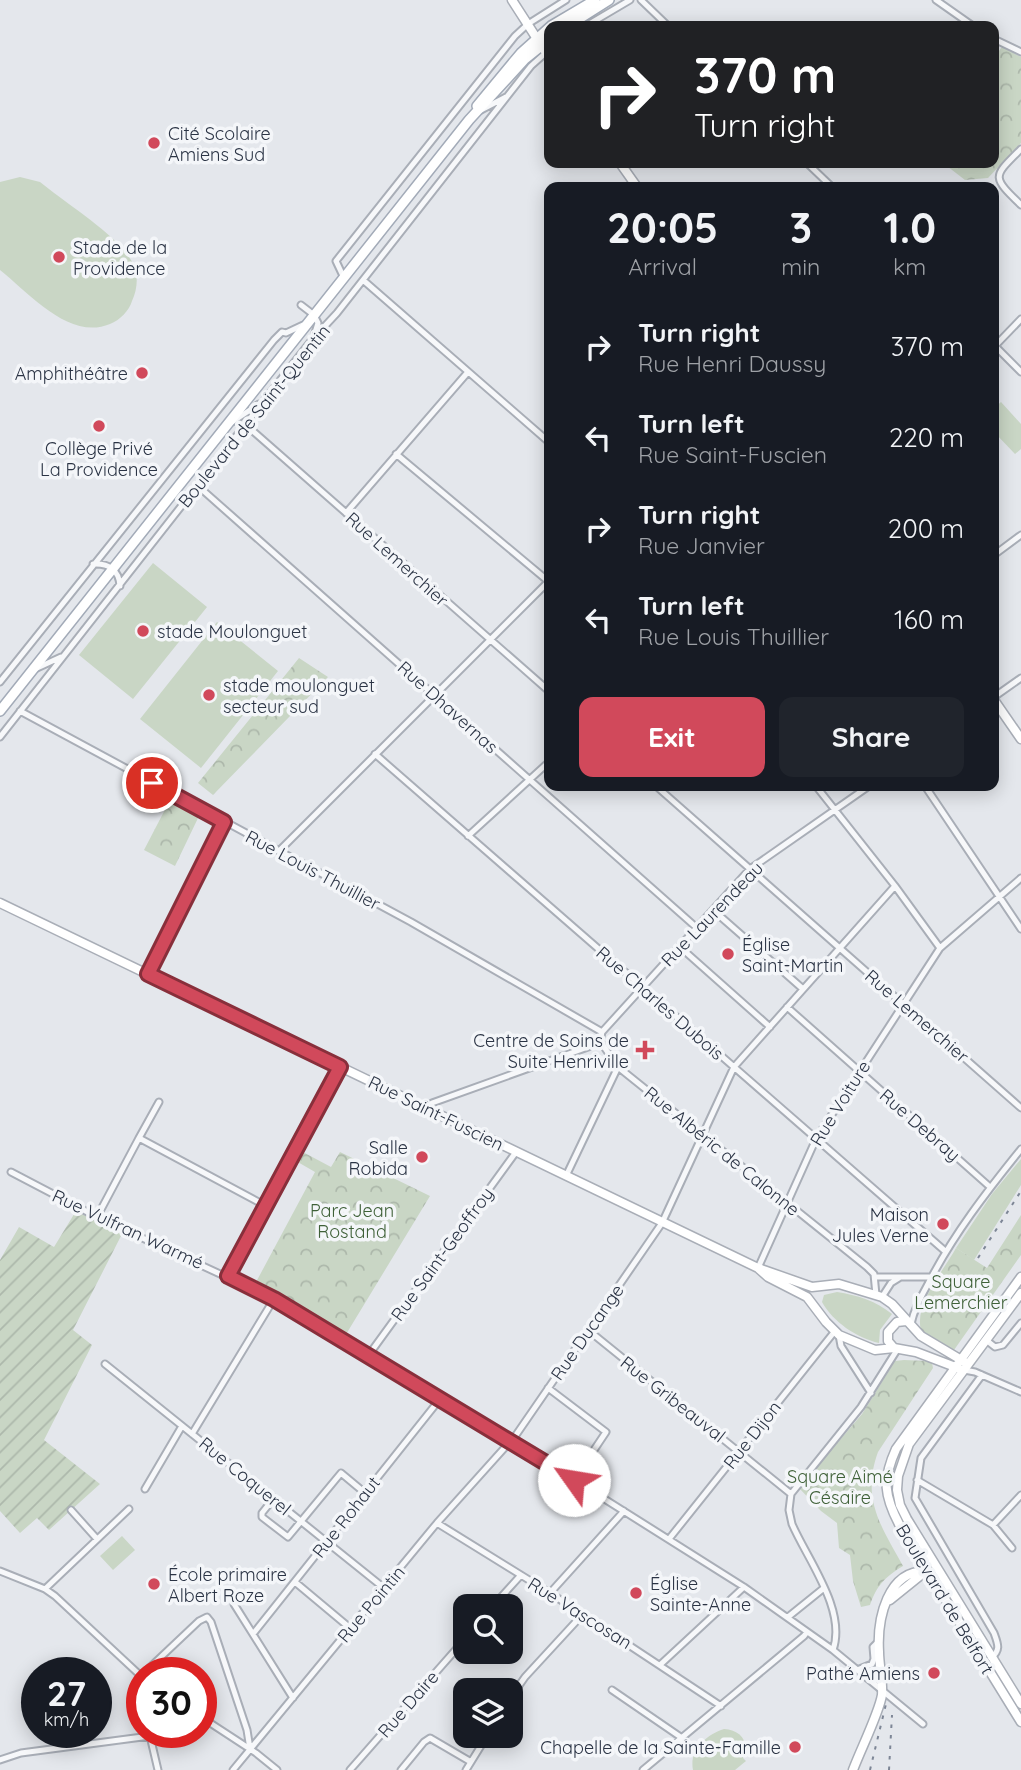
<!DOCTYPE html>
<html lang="en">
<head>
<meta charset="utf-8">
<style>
  body { margin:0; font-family:Quicksand,sans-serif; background:#20242c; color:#f1f3f6; height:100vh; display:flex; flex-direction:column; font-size:26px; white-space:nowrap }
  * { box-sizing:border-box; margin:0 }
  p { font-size:23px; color:#9ea1a6 }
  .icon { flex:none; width:38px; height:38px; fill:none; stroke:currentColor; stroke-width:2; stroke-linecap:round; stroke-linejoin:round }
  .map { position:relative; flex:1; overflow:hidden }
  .drawer { position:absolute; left:544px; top:182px; width:455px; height:609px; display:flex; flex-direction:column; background:#171b24; border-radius:14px; box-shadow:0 4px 18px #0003 }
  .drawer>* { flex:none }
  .banner { position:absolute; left:544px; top:21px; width:455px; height:147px; border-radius:14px; box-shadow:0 4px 18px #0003; background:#202124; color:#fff; overflow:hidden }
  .tools { position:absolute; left:453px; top:1594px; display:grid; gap:14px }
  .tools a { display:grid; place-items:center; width:70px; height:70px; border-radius:14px; background:#171b24; box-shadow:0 4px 18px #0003; font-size:35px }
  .speed { position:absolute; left:21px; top:1657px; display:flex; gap:14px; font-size:35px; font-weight:700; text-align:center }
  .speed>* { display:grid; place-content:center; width:91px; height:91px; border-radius:50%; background:#171b24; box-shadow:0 4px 18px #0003; line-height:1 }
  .speed small { font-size:18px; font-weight:400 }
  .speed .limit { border:10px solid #d22; background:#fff; color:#111 }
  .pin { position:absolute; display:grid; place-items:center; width:60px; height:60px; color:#fff; margin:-30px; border:4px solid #fff; border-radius:50%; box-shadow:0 2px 7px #0007 }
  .me { position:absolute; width:77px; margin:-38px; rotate:302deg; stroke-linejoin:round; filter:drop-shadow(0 0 5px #0008) }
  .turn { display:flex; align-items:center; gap:24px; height:147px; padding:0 35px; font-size:32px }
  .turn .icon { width:91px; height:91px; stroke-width:2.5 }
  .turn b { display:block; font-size:49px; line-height:60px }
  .eta { display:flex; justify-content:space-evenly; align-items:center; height:119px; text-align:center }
  .eta b { font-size:42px; font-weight:800; line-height:49px }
  .button { display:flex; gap:14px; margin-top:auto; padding:14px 35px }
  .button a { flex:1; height:80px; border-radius:14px; background:#d1495b; color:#fff; font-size:28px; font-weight:800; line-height:80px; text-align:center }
  .button a+a { background:#20242c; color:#f1f3f6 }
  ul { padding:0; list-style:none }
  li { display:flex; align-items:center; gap:21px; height:91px; padding:0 35px }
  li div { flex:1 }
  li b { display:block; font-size:26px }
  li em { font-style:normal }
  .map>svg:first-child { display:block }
  .grass { fill:#c9d6c5 }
  .park { fill:url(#park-crowns) }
  .garden { fill:url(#garden-furrows) }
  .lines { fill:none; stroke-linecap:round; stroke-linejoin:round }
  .street-casing { stroke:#a9aeb7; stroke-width:9 }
  .secondary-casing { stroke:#a9aeb7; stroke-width:11 }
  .primary-casing { stroke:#a3abb8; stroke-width:12 }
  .street { stroke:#f7f8fa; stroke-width:5 }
  .secondary { stroke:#fff; stroke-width:8 }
  .primary { stroke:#fff; stroke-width:9 }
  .rail { stroke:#7d8696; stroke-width:2; stroke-dasharray:3.5 7; stroke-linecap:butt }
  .route-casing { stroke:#882f3b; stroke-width:18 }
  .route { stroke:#d1495b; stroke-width:12 }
  .poi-dot { fill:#d1495b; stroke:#f4f6f9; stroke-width:2.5 }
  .labels { text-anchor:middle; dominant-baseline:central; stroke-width:7; stroke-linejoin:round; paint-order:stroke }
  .poi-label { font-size:18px; fill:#2b3445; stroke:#f4f6f9; text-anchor:start }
  .street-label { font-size:18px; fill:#2b3445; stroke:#f4f6f9 }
  .park-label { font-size:18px; fill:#3f6138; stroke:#f4f6f9 }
</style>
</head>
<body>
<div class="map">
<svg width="1021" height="1770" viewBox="0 0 1021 1770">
  <defs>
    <pattern id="park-crowns" width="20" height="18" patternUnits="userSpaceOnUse" patternTransform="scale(1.75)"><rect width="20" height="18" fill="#c9d6c5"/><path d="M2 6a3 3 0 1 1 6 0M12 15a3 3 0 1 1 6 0" fill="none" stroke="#adb8ab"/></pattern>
    <pattern id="garden-furrows" width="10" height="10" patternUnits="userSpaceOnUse" patternTransform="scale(1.75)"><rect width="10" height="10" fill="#c9d6c5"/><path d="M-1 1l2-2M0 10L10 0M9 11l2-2" fill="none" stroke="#adb8ab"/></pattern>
  </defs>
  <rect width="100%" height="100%" fill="#e4e7ec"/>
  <path class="grass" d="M 20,177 L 40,182 L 49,189 C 73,208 116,235 131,260 C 139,272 138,288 132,301 C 129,311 120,320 110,324 C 70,341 30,294 0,270 L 0,182 Z
    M 1001,402 L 1021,424 L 1021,449 L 1015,454 L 994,432 L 994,408 Z
    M 153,563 L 207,607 L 133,699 L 79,655 Z
    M 217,622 L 278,671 L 201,768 L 140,719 Z
    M 1021,1159 L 1021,1185 L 974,1260 L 956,1248 L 992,1194 Z
    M 837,1292 C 857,1295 876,1301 892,1314 L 880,1330 L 879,1343 C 857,1338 833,1322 822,1302 L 824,1295 Z
    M 122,1536 L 135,1550 L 113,1570 L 100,1556 Z
    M 724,1729 C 741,1730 750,1742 743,1758 L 746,1761 L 735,1770 L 693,1770 C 689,1750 706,1735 724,1729 Z"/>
  <path class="park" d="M 1002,47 L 1021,57 L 1021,143 L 988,178 L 965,180 L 943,163 L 994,163 L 994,57 Z
    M 299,658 L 328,677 L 213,795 L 198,783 Z
    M 170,800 L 199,816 L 175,866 L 144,850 Z
    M 301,1151 L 331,1167 L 340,1152 L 430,1196 L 345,1336 L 255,1284 L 315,1172 L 296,1161 Z
    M 1021,1215 L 1021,1255 L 954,1350 L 924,1337 C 908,1311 943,1272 956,1248 L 987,1268 Z
    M 904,1360 L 927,1361 L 932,1363 L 933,1368 L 878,1452 C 861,1499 881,1526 903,1566 C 885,1577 877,1585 870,1605 L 861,1607 L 853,1581 L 850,1555 L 839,1548 L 837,1523 L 821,1511 L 799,1488 L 862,1414 L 895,1361 Z"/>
  <path class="garden" d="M 76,1211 L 122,1234 L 73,1330 L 92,1345 L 44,1440 L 100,1484 L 49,1530 L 37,1518 L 20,1533 L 0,1511 L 0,1260 L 19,1227 L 54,1247 Z"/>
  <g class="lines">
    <defs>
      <path id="street" d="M 641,0 L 668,26
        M 936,0 L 973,26
        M 586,26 L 630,0
        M 994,39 L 1021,52
        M 481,110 L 506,97
        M 1021,149 C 993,177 991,176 1021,205
        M 807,163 L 832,187
        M 344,278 L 336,261 L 515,36 L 528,24 L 566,0
        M 363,280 L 550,443
        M 301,305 L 314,315 L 318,323 L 314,336
        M 994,345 L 1021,372
        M 994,347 L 1021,319
        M 232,422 L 259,404
        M 246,425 L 550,692
        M 396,454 L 548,581
        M 198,486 L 697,928
        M 346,513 L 468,372
        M 994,555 L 1021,535
        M 93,564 C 109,563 119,570 120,586
        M 35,669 L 61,657
        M 0,682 L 274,340 L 282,332 L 286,333 L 303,325
        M 994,697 L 1021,678
        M 20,711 L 411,922 L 602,1032
        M 0,737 L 311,341 L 337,313 L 531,66 L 550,49
        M 375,754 L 945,1251
        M 656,786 L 1021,1108
        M 816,786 L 895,886 L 940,948
        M 869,786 L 750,869 L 602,1032 L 600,1041 L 618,1067 L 867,1267 L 874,1274 L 876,1295
        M 925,786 L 1021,929
        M 468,836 L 550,761
        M 279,851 L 550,580
        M 713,910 L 803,989
        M 680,947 L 770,1027
        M 148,974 L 224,822
        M 787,1007 L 990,1187
        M 426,1109 L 432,1103 L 588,1047 L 600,1041
        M 139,1138 L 159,1102
        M 11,1172 L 97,1217 L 274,1299 L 511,1440 L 744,1587 L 833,1650 L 923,1724
        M 566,1176 L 618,1067
        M 97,1217 L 139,1138 L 266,1206
        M 758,1268 L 816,1139 L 940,948 L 1021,878
        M 228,1276 L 340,1067
        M 875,1277 L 931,1277
        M 882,1297 L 891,1283 L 899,1278
        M 911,1324 C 914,1309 921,1297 928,1284 C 953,1235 987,1191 1021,1149
        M 588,1330 L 791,1494
        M 839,1335 L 841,1346 L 871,1393
        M 986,1340 L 995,1347 L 1003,1345 L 1021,1323
        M 368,1356 L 516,1152
        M 105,1364 L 384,1588
        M 964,1370 L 975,1372 L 1021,1392
        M 982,1375 L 921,1458 L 915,1498 L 994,1633 C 998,1644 1001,1650 991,1658
        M 548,1388 L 606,1432 L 574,1480
        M 192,1434 L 274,1299
        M 917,1480 L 993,1525 L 1012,1548
        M 145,1489 L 182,1426
        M 274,1498 L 262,1513 L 262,1517 L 288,1537 L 341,1473 L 365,1493
        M 71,1510 L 97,1539
        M 437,1523 L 550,1593 L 721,1706
        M 993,1525 L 1021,1495
        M 669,1539 L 835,1331
        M 0,1571 L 45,1589 L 55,1596 L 142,1677
        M 295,1582 L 350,1628
        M 45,1589 L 129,1509
        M 550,1593 L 624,1511
        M 234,1604 L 293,1698
        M 493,1606 L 521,1575
        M 788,1617 L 824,1588
        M 253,1634 L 440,1399
        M 833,1650 C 847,1610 807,1559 792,1524 L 789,1510 L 791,1494 L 861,1407 L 897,1350
        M 661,1664 L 744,1587
        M 857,1670 L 872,1664 L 874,1659 L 873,1647 L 878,1642
        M 144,1673 L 199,1621 L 207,1617 L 211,1622 L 247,1730 L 250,1749
        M 141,1677 L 142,1695
        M 612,1690 L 682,1738
        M 511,1697 L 525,1677 L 583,1614
        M 201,1717 L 256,1753 L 277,1770
        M 150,1736 L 158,1770
        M 0,1760 L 21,1753 L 150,1736
        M 233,1770 L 437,1523 L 516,1435 L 662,1223 L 734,1067 L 895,886
        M 350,1770 L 466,1638
        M 401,1770 L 424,1742 L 430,1738 L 471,1762
        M 466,1770 L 487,1736
        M 643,1770 L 804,1636 L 807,1632"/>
      <path id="secondary" d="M 512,0 L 550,59
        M 620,163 L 637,187
        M 994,700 L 1021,739
        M 0,903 L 758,1268 L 812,1287 L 839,1284 L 882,1297 L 892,1304 L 921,1336 L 968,1364
        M 759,1269 L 768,1277 L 807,1297 L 826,1322 L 839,1335 L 875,1350 L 894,1348 L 916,1352 L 958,1368
        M 1021,1277 L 896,1449 C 882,1480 884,1496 900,1526 L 1021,1722
        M 1021,1293 L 909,1444 L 898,1476 L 897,1490 L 900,1505 L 907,1519 L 1021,1704
        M 894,1348 L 888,1341 L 888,1332 L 897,1322 L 906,1321
        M 890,1600 L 926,1571
        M 853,1770 C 860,1751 879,1713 882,1695 C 883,1681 879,1665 879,1652 C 877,1619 887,1570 927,1571"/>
      <path id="primary" d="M 551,26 L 595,0
        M 568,26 L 609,0
        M 477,106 L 521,53 L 550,27
        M 0,711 L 469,120 L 525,59 L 550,39"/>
    </defs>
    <use href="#street" class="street-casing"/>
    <use href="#secondary" class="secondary-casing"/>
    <use href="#primary" class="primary-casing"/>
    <use href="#street" class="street"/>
    <use href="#secondary" class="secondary"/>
    <use href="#primary" class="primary"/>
    <path class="rail" d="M 978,1258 L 1021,1191
      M 870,1770 L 886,1704
      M 889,1770 L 892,1715"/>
  </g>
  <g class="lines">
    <defs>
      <path id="route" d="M 152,783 L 224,822 L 148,974 L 340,1067 L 228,1276 L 274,1299 L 574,1480"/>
    </defs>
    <use href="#route" class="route-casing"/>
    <use href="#route" class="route"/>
  </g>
  <g class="poi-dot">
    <circle cx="154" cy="143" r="7"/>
    <circle cx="59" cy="257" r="7"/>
    <circle cx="142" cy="373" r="7"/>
    <circle cx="99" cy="426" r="7"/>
    <circle cx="143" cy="631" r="7"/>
    <circle cx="209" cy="695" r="7"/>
    <circle cx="728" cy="954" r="7"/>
    <path d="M641.5 1039.5h7v7h7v7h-7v7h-7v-7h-7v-7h7z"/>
    <circle cx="422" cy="1157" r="7"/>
    <circle cx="943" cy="1224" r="7"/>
    <circle cx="154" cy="1584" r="7"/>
    <circle cx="636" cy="1593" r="7"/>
    <circle cx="934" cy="1673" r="7"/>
    <circle cx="795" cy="1747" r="7"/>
  </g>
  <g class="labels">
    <g class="poi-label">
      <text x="168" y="133">Cité Scolaire<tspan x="168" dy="21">Amiens Sud</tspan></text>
      <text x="73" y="247">Stade de la<tspan x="73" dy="21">Providence</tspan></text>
      <text x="128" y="373" text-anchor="end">Amphithéâtre</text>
      <text x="99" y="448" text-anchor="middle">Collège Privé<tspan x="99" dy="21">La Providence</tspan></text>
      <text x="157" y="631">stade Moulonguet</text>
      <text x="223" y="685">stade moulonguet<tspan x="223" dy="21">secteur sud</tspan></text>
      <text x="742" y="944">Église<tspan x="742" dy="21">Saint-Martin</tspan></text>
      <text x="629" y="1040" text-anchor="end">Centre de Soins de<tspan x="629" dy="21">Suite Henriville</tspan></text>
      <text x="408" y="1147" text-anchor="end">Salle<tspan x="408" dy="21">Robida</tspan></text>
      <text x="929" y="1214" text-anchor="end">Maison<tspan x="929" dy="21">Jules Verne</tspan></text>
      <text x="168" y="1574">École primaire<tspan x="168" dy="21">Albert Roze</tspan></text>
      <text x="650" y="1583">Église<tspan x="650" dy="21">Sainte-Anne</tspan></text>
      <text x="920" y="1673" text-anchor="end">Pathé Amiens</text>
      <text x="781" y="1747" text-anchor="end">Chapelle de la Sainte-Famille</text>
    </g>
    <g class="street-label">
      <text transform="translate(254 416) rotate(-51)">Boulevard de Saint-Quentin</text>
      <text transform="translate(397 559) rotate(42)">Rue Lemerchier</text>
      <text transform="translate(448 707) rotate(42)">Rue Dhavernas</text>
      <text transform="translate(313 870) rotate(28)">Rue Louis Thuillier</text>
      <text transform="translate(712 914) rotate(-46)">Rue Laurendeau</text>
      <text transform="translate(660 1003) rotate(41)">Rue Charles Dubois</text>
      <text transform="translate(917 1016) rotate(41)">Rue Lemerchier</text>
      <text transform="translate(840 1103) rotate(-58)">Rue Voiture</text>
      <text transform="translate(436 1113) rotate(26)">Rue Saint-Fuscien</text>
      <text transform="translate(920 1125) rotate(41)">Rue Debray</text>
      <text transform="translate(722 1151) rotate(39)">Rue Albéric de Calonne</text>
      <text transform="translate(128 1229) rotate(25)">Rue Vulfran Warmé</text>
      <text transform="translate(442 1254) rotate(-54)">Rue Saint-Geoffroy</text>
      <text transform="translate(587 1332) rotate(-55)">Rue Ducange</text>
      <text transform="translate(673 1399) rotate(38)">Rue Gribeauval</text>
      <text transform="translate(752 1435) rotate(-52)">Rue Dijon</text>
      <text transform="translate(245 1476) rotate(39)">Rue Coquerel</text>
      <text transform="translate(346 1517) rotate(-52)">Rue Rohaut</text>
      <text transform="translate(945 1599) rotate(59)">Boulevard de Belfort</text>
      <text transform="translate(371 1604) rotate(-50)">Rue Pointin</text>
      <text transform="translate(580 1613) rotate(32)">Rue Vascosan</text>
      <text transform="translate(408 1704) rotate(-49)">Rue Daire</text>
    </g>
    <g class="park-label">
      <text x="352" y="1210">Parc Jean<tspan x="352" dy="21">Rostand</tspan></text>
      <text x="961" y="1281">Square<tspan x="961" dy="21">Lemerchier</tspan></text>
      <text x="840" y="1476">Square Aimé<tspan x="840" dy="21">Césaire</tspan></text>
    </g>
  </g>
</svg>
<div class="tools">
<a><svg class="icon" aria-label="search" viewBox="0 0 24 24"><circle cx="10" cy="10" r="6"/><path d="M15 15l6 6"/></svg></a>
<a><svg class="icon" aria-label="layers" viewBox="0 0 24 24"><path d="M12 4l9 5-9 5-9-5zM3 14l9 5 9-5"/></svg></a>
</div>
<div class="speed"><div>27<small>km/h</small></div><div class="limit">30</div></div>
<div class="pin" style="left:152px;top:783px;background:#d93025"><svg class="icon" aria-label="arrive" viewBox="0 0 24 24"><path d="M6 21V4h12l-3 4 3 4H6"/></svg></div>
<svg class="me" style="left:574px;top:1480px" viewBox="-20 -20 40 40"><circle r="19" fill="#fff"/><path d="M0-13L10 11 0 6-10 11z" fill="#d1495b"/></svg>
<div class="banner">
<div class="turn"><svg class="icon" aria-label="right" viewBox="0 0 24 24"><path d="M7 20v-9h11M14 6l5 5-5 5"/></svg><div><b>370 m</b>Turn right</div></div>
</div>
<section class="drawer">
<div class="eta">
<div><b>20:05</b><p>Arrival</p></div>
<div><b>3</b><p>min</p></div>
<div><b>1.0</b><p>km</p></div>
</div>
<ul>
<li><svg class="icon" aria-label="right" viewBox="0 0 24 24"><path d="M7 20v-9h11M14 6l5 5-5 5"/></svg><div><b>Turn right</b><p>Rue Henri Daussy</p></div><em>370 m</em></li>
<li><svg class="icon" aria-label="left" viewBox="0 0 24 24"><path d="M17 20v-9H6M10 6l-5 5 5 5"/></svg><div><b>Turn left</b><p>Rue Saint-Fuscien</p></div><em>220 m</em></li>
<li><svg class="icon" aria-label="right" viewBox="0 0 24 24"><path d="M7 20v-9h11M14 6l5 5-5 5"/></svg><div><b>Turn right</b><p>Rue Janvier</p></div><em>200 m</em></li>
<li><svg class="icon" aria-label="left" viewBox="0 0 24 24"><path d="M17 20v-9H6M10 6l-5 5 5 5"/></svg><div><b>Turn left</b><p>Rue Louis Thuillier</p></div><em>160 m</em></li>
</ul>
<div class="button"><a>Exit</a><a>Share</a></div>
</section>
</div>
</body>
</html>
